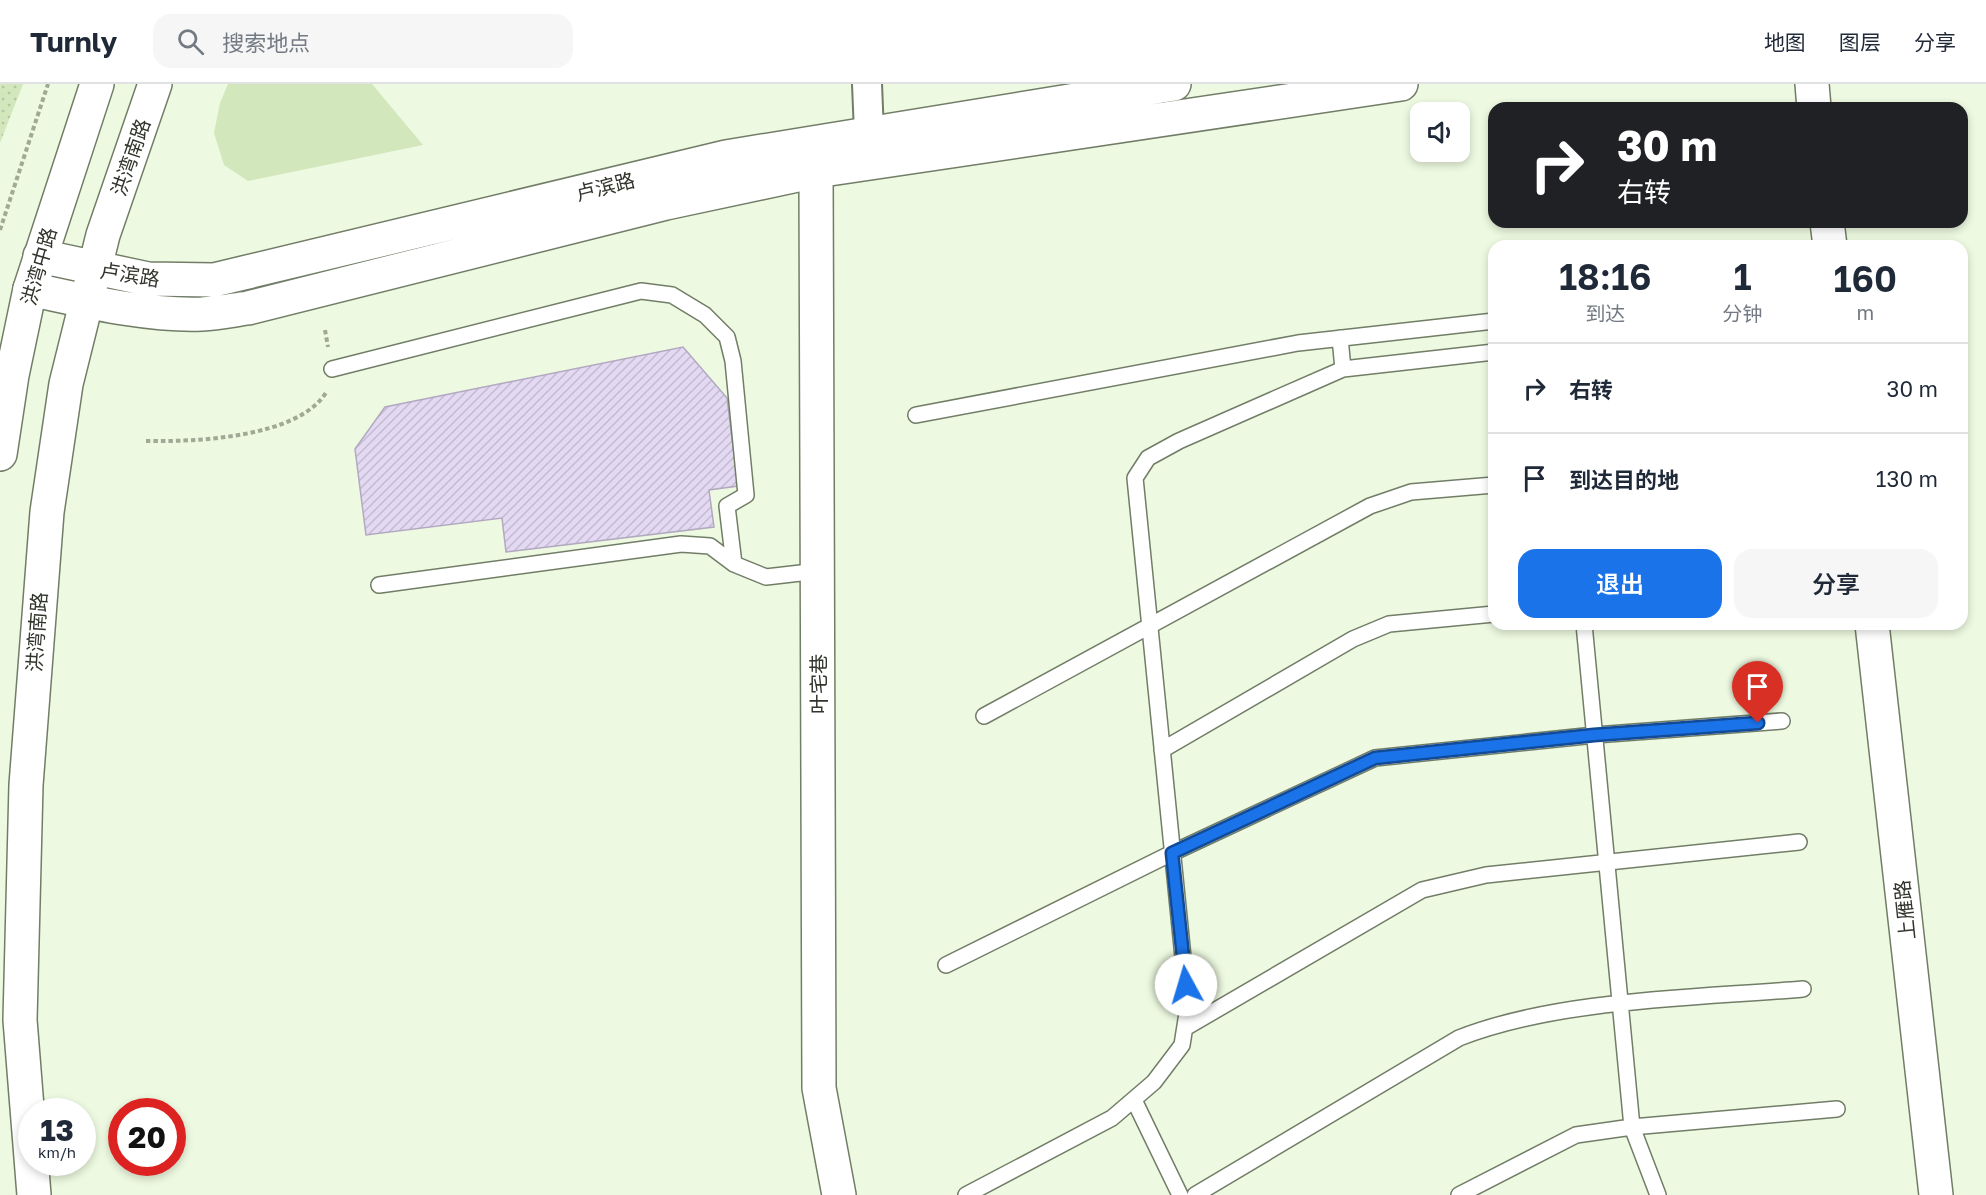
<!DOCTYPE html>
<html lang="zh">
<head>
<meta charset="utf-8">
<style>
  body { margin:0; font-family:"Golos Text","Noto Sans SC",sans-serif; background:#f6f6f7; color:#1f2937; height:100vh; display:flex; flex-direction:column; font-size:22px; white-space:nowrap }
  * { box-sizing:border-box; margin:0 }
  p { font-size:20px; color:#747a83 }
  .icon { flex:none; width:33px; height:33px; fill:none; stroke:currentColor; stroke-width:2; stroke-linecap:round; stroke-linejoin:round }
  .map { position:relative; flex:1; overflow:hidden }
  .sheet { position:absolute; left:1488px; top:156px; width:480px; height:390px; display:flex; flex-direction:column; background:#fff; border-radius:18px; box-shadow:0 3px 9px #0003 }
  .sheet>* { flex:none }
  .banner { position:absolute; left:1488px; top:18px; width:480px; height:126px; border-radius:18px; box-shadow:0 3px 9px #0003; background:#202124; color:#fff; overflow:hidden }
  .fabs { position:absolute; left:1410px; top:18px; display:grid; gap:12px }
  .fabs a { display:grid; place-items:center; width:60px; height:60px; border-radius:12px; background:#fff; box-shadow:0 3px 9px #0003; font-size:30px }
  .speed { position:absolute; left:18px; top:1014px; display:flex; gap:12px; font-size:30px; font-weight:700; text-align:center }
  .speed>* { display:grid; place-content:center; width:78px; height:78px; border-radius:50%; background:#fff; box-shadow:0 3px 9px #0003; line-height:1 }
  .speed small { font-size:15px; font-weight:400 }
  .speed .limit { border:9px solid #d22; background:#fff; color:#111 }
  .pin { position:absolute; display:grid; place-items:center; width:51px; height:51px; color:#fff; margin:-62px -26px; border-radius:50% 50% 50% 0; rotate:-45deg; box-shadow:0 0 6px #0007 }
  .pin .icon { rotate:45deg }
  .me { position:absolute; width:66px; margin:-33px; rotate:354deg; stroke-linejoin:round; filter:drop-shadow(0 0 4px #0008) }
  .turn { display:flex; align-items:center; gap:21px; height:126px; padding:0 30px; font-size:27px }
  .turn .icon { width:78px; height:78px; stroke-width:2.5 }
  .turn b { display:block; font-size:42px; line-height:51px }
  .eta { display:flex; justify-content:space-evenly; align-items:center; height:102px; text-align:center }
  .eta b { font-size:36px; font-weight:600; line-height:42px }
  .cta { display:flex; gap:12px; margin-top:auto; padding:12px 30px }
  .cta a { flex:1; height:69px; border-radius:18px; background:#1a73e8; color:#fff; font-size:24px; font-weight:600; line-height:69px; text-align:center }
  .cta a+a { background:#f6f6f7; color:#1f2937 }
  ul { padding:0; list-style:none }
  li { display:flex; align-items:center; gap:18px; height:90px; padding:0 30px; border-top:2px solid #e0e1e3 }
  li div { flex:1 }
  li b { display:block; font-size:22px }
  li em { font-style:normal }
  header { display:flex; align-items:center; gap:36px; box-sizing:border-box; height:84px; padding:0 30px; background:#fff; border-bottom:2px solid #e0e1e3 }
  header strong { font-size:28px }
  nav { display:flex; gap:33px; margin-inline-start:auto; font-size:21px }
  .search { width:420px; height:54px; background:#f6f6f7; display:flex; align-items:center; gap:15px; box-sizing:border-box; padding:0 21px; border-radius:18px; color:#747a83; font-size:22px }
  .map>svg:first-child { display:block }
  .grass { fill:#d2e7bb }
  .park { fill:url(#park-dots) }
  .building { fill:url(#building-hatch); stroke:#b2a9c0; stroke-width:1.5 }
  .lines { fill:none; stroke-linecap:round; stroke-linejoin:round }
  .service-casing { stroke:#727d67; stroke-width:18 }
  .minor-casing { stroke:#727d67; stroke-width:32 }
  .tertiary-casing { stroke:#727d67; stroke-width:36 }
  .secondary-casing { stroke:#727d67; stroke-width:36 }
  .primary-casing { stroke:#727d67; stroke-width:36 }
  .path { stroke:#a0a896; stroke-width:4; stroke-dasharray:4.5 3; stroke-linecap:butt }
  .service { stroke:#fff; stroke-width:15 }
  .minor { stroke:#fff; stroke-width:28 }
  .tertiary { stroke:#fff; stroke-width:33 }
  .secondary { stroke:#fff; stroke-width:33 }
  .primary { stroke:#fff; stroke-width:33 }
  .route-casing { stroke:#114b97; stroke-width:15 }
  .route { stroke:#1a73e8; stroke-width:10 }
  .labels { text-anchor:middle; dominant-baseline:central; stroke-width:4.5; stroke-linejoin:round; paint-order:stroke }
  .street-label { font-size:20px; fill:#31352c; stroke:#fff }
</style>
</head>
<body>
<header>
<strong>Turnly</strong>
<div class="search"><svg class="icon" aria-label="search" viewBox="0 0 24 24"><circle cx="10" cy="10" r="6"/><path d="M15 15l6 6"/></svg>搜索地点</div>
<nav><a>地图</a><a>图层</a><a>分享</a></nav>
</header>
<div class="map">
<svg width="1986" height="1111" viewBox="0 0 1986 1111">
  <defs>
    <pattern id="park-dots" width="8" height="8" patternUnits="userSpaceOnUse" patternTransform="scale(1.5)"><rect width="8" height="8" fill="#d2e7bb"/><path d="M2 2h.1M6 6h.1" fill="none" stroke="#b5c7a1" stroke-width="1.8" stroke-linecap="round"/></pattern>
    <pattern id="building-hatch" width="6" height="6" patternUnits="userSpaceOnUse" patternTransform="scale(1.5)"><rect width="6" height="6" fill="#e3d9f2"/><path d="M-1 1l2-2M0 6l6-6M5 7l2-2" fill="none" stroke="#c3bbd0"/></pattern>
  </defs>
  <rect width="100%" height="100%" fill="#edf9e0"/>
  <path class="grass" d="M 228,0 L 372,0 L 423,61 L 248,97 L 224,81 L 214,49 L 220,19 Z"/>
  <path class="park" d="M 0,0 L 23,0 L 0,59 Z"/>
  <path class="building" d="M 683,263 L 727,314 L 738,402 L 709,406 L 714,443 L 506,468 L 502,434 L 366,451 L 355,365 L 385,323 Z"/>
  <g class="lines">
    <defs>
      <path id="service" d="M 1340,254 L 1343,285
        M 332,285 L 641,207 L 672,211 L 705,231 L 727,253 L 733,277 L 746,411 L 727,422 L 734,480
        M 916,331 L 1298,259 L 1494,237
        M 379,501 L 681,460 L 710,462 L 734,480 L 766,493 L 818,487
        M 1584,540 L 1632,1043 L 1658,1111
        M 984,632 L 1370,422 L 1411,408 L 1494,401
        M 1162,666 L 1353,555 L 1389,540 L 1494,530
        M 946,881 L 1172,769 L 1375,674 L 1595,651 L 1782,637
        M 1185,944 L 1422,806 L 1486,791 L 1799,758
        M 1134,1016 L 1180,1111
        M 966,1111 L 1112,1034 L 1154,998 L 1182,961 L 1188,923 L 1135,394 L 1148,374 L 1179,357 L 1343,285 L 1494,268
        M 1195,1111 L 1459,954 C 1558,915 1697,914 1803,905
        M 1459,1111 L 1576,1051 L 1632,1043 L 1837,1025"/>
      <path id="minor" d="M 867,0 L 869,49"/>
      <path id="tertiary" d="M 1812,0 L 1814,24
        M 816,87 L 819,1004 L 839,1111
        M 1827,138 L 1830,162
        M 1872,540 L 1936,1111"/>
      <path id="secondary" d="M 40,172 L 148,195 L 214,196 L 726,73 L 1174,0
        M 30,205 C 86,217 145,232 202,230 C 218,229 233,226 248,224 L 666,119 L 816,87 L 1401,0"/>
      <path id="primary" d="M 0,370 L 12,291 L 30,205 L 97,0
        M 34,1111 L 20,936 L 26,701 L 47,428 L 66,300 L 103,151 L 155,0"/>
    </defs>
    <use href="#service" class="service-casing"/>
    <use href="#minor" class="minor-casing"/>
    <use href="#tertiary" class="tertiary-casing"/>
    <use href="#secondary" class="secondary-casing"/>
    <use href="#primary" class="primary-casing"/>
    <path class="path" d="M 0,146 L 48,0
      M 325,246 L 328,263
      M 146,357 C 194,358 300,354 327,307"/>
    <use href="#service" class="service"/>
    <use href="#minor" class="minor"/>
    <use href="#tertiary" class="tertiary"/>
    <use href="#secondary" class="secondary"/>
    <use href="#primary" class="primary"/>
  </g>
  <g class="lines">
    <defs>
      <path id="route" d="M 1186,901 L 1172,769 L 1375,674 L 1594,651 L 1758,639"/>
    </defs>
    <use href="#route" class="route-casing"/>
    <use href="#route" class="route"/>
  </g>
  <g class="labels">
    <g class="street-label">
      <text transform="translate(130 73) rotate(-71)">洪湾南路</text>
      <text transform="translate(605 102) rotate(-14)">卢滨路</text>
      <text transform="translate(38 182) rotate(-74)">洪湾中路</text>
      <text transform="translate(130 190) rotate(9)">卢滨路</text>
      <text transform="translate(36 548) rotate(-86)">洪湾南路</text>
      <text transform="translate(818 600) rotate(-90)">叶宅巷</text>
      <text transform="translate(1904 826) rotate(-96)">上雁路</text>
    </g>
  </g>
</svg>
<div class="fabs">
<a><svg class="icon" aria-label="sound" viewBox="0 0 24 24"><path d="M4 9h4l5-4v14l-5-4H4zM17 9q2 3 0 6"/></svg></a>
</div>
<div class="speed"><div>13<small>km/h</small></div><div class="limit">20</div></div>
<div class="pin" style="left:1758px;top:639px;background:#d93025"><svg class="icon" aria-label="arrive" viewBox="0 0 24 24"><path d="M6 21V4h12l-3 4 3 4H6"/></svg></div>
<svg class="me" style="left:1186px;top:901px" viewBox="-20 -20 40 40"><circle r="19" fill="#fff"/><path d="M0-13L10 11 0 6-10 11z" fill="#1a73e8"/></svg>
<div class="banner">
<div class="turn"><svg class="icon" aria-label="right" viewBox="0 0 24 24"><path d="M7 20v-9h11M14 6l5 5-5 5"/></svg><div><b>30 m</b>右转</div></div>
</div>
<section class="sheet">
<div class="eta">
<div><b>18:16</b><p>到达</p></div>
<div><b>1</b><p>分钟</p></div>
<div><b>160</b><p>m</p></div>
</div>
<ul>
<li><svg class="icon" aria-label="right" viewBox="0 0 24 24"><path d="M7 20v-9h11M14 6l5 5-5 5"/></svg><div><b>右转</b></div><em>30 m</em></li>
<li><svg class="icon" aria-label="arrive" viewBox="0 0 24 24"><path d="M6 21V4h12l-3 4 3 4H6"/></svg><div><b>到达目的地</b></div><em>130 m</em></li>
</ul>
<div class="cta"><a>退出</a><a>分享</a></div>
</section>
</div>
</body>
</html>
